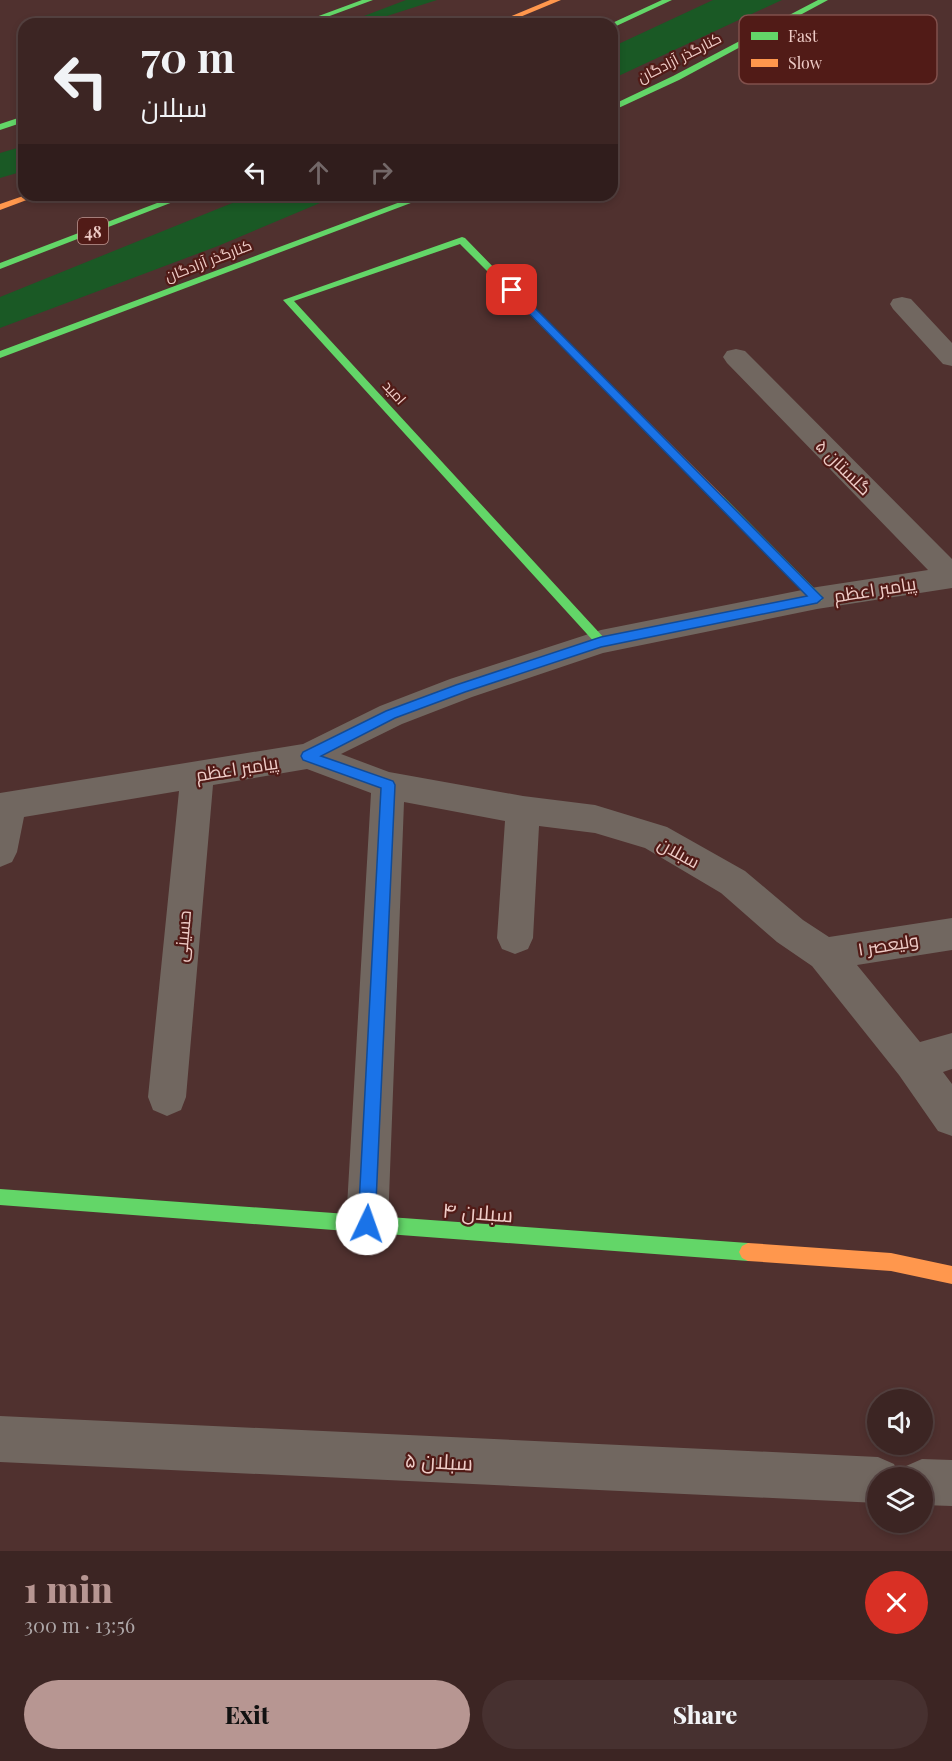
<!DOCTYPE html>
<html lang="en">
<head>
<meta charset="utf-8">
<style>
  body { margin:0; font-family:"Playfair Display",Cairo,serif; background:#473130; color:#f1f3f6; height:100vh; display:flex; flex-direction:column; font-size:22px; white-space:nowrap }
  * { box-sizing:border-box; margin:0 }
  p { font-size:20px; color:#aca5a6 }
  .icon { flex:none; width:33px; height:33px; fill:none; stroke:currentColor; stroke-width:2; stroke-linecap:round; stroke-linejoin:round }
  .map { position:relative; height:1551px; overflow:hidden }
  .drawer { display:flex; flex-direction:column; background:#3c2523; flex:1 }
  .drawer>* { flex:none }
  .banner { position:absolute; left:18px; top:18px; width:600px; height:183px; border-radius:18px; box-shadow:0 3px 9px #0003,0 0 0 2px #554241; background:#3c2523; color:#f1f3f6; overflow:hidden }
  .buttons { position:absolute; left:867px; top:1389px; display:grid; gap:12px }
  .buttons a { display:grid; place-items:center; width:66px; height:66px; border-radius:50%; background:#3c2523; box-shadow:0 3px 9px #0003,0 0 0 2px #554241; font-size:30px }
  .pin { position:absolute; display:grid; place-items:center; width:51px; height:51px; color:#fff; margin:-26px; border-radius:12px; box-shadow:0 3px 9px #0006 }
  .me { position:absolute; width:66px; margin:-33px; rotate:3deg; stroke-linejoin:round; filter:drop-shadow(0 0 4px #0008) }
  .turn { display:flex; align-items:center; gap:21px; height:126px; padding:0 24px; font-size:27px }
  .turn .icon { width:78px; height:78px; stroke-width:2.5 }
  .turn b { display:block; font-size:42px; line-height:51px }
  .lanes { display:flex; align-items:center; height:57px; padding:0 24px; background:#0003; justify-content:center; gap:30px; direction:ltr }
  .lanes .off { opacity:.35 }
  .round { display:grid; place-items:center; flex:none; width:63px; height:63px; border-radius:32px; background:#473130 }
  .overview { display:flex; align-items:center; justify-content:space-between; height:102px; padding:0 24px }
  h1 { font-size:36px; font-weight:800; line-height:45px; color:#b79692 }
  .cta { display:flex; gap:12px; margin-top:auto; padding:12px 24px }
  .cta a { flex:1; height:69px; border-radius:36px; background:#b79692; color:#111; font-size:24px; font-weight:800; line-height:69px; text-align:center }
  .cta a+a { background:#473130; color:#f1f3f6 }
  .map>svg:first-child { display:block }
  .green { fill:#1a5925 }
  .lines { fill:none; stroke-linecap:round; stroke-linejoin:round }
  .street { fill:#716760; fill-rule:evenodd }
  .fast { fill:#63d668; fill-rule:evenodd }
  .slow { fill:#ff974d; fill-rule:evenodd }
  .route { fill:#1a73e8; stroke:#114b97; stroke-width:1.5 }
  .labels { text-anchor:middle; dominant-baseline:central; stroke-width:4.5; stroke-linejoin:round; paint-order:stroke }
  .far-street-label { font-size:15px; fill:#efccc7; stroke:#511b17 }
  .shield { fill:#511b17; stroke:#c09792; stroke-width:1.5 }
  .shield-label { font-size:16px; font-weight:bold; fill:#efccc7 }
  .street-label { font-size:18px; fill:#efccc7; stroke:#511b17 }
  .near-street-label { font-size:21px; fill:#efccc7; stroke:#511b17 }
  .key { fill:#511b17; stroke:#80504c; stroke-width:1.5 }
  .key-label { font-size:16px; fill:#efccc7 }
</style>
</head>
<body>
<div class="map">
<svg width="952" height="1551" viewBox="0 0 952 1551">
  <rect width="100%" height="100%" fill="#50312f"/>
  <path class="green" d="M 406,0 L 437,0 L 362,24 L 343,24 Z
    M 713,0 L 782,0 L 612,79 L 612,47 Z
    M 24,146 L 24,171 L 0,178 L 0,153 Z
    M 252,195 L 339,195 L 218,246 L 0,328 L 0,297 Z"/>
  <g class="lines">
    <path class="street" d="M 902,297 L 911,299 L 952,343 L 952,366 L 943,364 L 893,309 L 890,304 L 893,299 Z
      M 736,349 L 745,351 L 952,559 L 952,588 L 817,609 L 603,653 L 472,697 L 402,724 L 341,754 L 389,772 L 523,796 L 595,805 L 667,827 L 745,871 L 803,920 L 829,937 L 952,918 L 952,950 L 857,965 L 920,1042 L 952,1033 L 952,1069 L 943,1072 L 952,1084 L 952,1136 L 938,1131 L 899,1075 L 812,966 L 777,942 L 721,893 L 645,848 L 595,833 L 539,826 L 533,938 L 528,949 L 515,954 L 502,949 L 497,938 L 505,821 L 404,802 L 388,1224 L 382,1239 L 367,1245 L 352,1239 L 346,1224 L 371,793 L 307,769 L 213,785 L 186,1097 L 181,1110 L 167,1116 L 153,1110 L 148,1097 L 179,791 L 24,817 L 17,852 L 12,862 L 0,867 L 0,793 L 303,744 L 380,706 L 450,679 L 601,630 L 817,587 L 928,570 L 727,363 L 723,357 L 727,351 Z
      M 0,1416 L 878,1457 L 894,1464 L 900,1478 L 878,1478 L 878,1503 L 0,1462 Z
      M 922,1459 L 952,1460 L 952,1506 L 922,1505 L 922,1478 L 901,1478 L 906,1466 Z"/>
    <path class="fast" d="M 362,0 L 373,0 L 308,24 L 297,24 Z
      M 662,0 L 672,0 L 612,28 L 612,24 L 610,24 Z
      M 818,0 L 828,0 L 679,80 L 612,111 L 612,105 L 673,76 Z
      M 24,116 L 24,122 L 0,130 L 0,124 Z
      M 178,195 L 191,195 L 0,269 L 0,263 Z
      M 419,195 L 432,195 L 0,358 L 0,351 Z
      M 462,237 L 465,238 L 501,275 L 501,279 L 495,279 L 460,244 L 294,301 L 605,639 L 607,642 L 605,645 L 597,645 L 283,300 Z
      M 720,496 L 724,497 L 821,595 L 823,598 L 821,601 L 813,601 L 716,503 L 714,500 Z
      M 0,1189 L 748,1243 L 754,1246 L 757,1252 L 754,1258 L 748,1261 L 0,1205 Z"/>
    <path class="slow" d="M 550,0 L 561,0 L 503,24 L 492,24 Z
      M 26,195 L 40,195 L 0,210 L 0,204 Z
      M 498,274 L 501,275 L 724,497 L 724,503 L 716,503 L 495,279 L 493,277 Z
      M 748,1243 L 891,1253 L 952,1266 L 952,1284 L 891,1271 L 748,1261 L 742,1258 L 739,1252 L 742,1246 Z"/>
  </g>
  <path class="route" d="M 512,287 L 515,288 L 823,598 L 817,603 L 601,647 L 465,692 L 395,718 L 321,756 L 393,781 L 395,785 L 375,1224 L 373,1230 L 367,1232 L 361,1230 L 358,1224 L 381,788 L 303,760 L 301,756 L 303,752 L 386,711 L 456,685 L 601,637 L 807,596 L 508,292 L 507,290 Z"/>
  <g class="labels">
    <g class="far-street-label">
      <text transform="translate(679 57) rotate(-27)">کنارگذر آزادگان</text>
      <text transform="translate(208 260) rotate(-21)">کنارگذر آزادگان</text>
      <text transform="translate(395 392) rotate(48)">امید</text>
    </g>
    <rect class="shield" x="78" y="218" width="30" height="26" rx="4.5"/>
    <g class="shield-label">
      <text x="93" y="231">48</text>
    </g>
    <g class="street-label">
      <text transform="translate(844 467) rotate(45)">گلستان ۵</text>
      <text transform="translate(875 589) rotate(-9)">پیامبر اعظم</text>
      <text transform="translate(237 768) rotate(-9)">پیامبر اعظم</text>
      <text transform="translate(679 852) rotate(29)">سبلان</text>
      <text transform="translate(182 936) rotate(-85)">حسینی</text>
      <text transform="translate(888 944) rotate(-9)">ولیعصر ۱</text>
    </g>
    <g class="near-street-label">
      <text transform="translate(478 1211) rotate(4)">سبلان ۴</text>
      <text transform="translate(439 1460) rotate(3)">سبلان ۵</text>
    </g>
  </g>
  <rect x="739" y="15" width="198" height="69" rx="9" class="key"/>
  <rect x="751" y="32" width="27" height="8" fill="#63d668"/>
  <rect x="751" y="59" width="27" height="8" fill="#ff974d"/>
  <g class="key-label">
    <text x="788" y="42">Fast</text>
    <text x="788" y="69">Slow</text>
  </g>
</svg>
<div class="buttons">
<a><svg class="icon" aria-label="sound" viewBox="0 0 24 24"><path d="M4 9h4l5-4v14l-5-4H4zM17 9q2 3 0 6"/></svg></a>
<a><svg class="icon" aria-label="layers" viewBox="0 0 24 24"><path d="M12 4l9 5-9 5-9-5zM3 14l9 5 9-5"/></svg></a>
</div>
<div class="pin" style="left:512px;top:290px;background:#d93025"><svg class="icon" aria-label="arrive" viewBox="0 0 24 24"><path d="M6 21V4h12l-3 4 3 4H6"/></svg></div>
<svg class="me" style="left:367px;top:1224px" viewBox="-20 -20 40 40"><circle r="19" fill="#fff"/><path d="M0-13L10 11 0 6-10 11z" fill="#1a73e8"/></svg>
<div class="banner">
<div class="turn"><svg class="icon" aria-label="left" viewBox="0 0 24 24"><path d="M17 20v-9H6M10 6l-5 5 5 5"/></svg><div><b>70 m</b>سبلان</div></div>
<div class="lanes"><svg class="icon" aria-label="left" viewBox="0 0 24 24"><path d="M17 20v-9H6M10 6l-5 5 5 5"/></svg><svg class="icon off" aria-label="ahead" viewBox="0 0 24 24"><path d="M12 20V5M6 11l6-6 6 6"/></svg><svg class="icon off" aria-label="right" viewBox="0 0 24 24"><path d="M7 20v-9h11M14 6l5 5-5 5"/></svg></div>
</div>
</div>
<section class="drawer">
<div class="overview"><div><h1>1 min</h1><p>300 m · 13:56</p></div><a class="round" style="background:#d93025;color:#fff"><svg class="icon" aria-label="close" viewBox="0 0 24 24"><path d="M6 6l12 12M18 6L6 18"/></svg></a></div>
<div class="cta"><a>Exit</a><a>Share</a></div>
</section>
</body>
</html>
